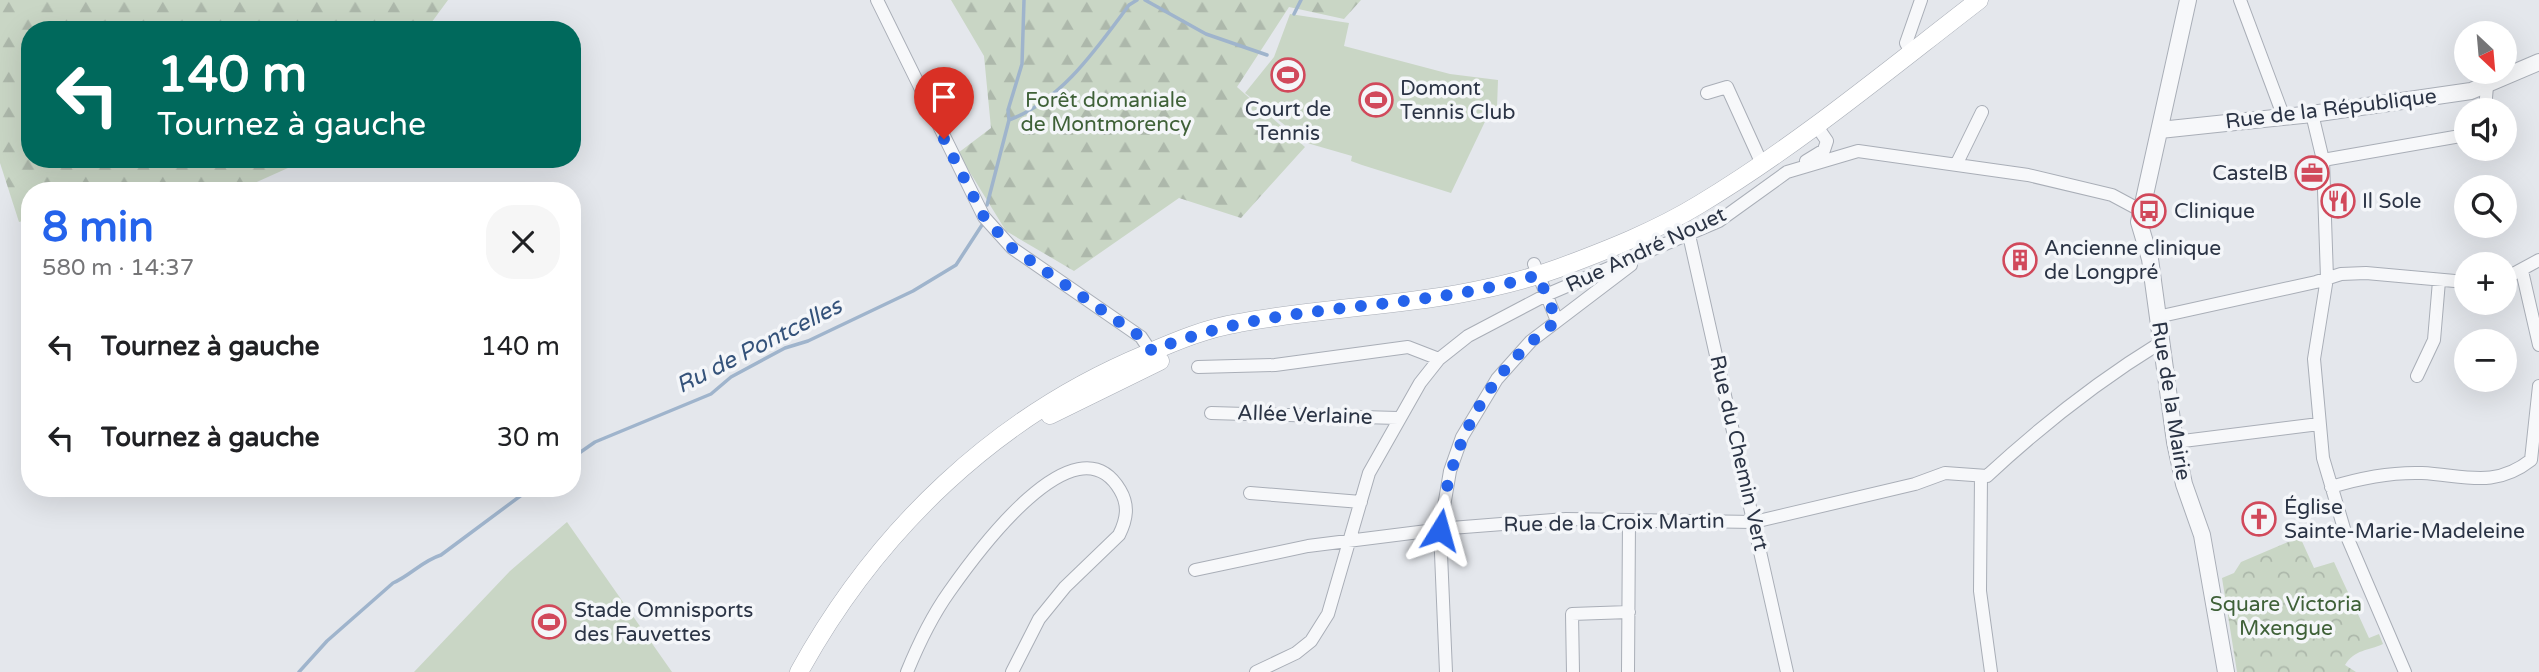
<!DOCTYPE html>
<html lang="fr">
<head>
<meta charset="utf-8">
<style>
  body { margin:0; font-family:"Varela Round",sans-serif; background:#f6f6f6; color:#202124; height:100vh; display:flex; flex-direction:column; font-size:26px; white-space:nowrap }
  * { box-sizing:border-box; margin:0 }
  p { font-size:23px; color:#757577 }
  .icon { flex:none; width:38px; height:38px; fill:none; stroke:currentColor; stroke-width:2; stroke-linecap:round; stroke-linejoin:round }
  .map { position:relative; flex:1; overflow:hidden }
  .details { position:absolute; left:21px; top:182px; width:560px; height:315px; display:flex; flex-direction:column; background:#fff; border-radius:28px; box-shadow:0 7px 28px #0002 }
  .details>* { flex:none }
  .top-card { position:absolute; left:21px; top:21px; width:560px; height:147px; border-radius:28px; box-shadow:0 7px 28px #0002; background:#00695c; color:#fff; overflow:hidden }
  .needle { width:46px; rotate:154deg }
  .tools { position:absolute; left:2454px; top:21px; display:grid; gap:14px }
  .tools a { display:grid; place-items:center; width:63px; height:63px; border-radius:50%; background:#fff; box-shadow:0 7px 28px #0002; font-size:35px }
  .pin { position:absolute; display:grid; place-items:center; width:60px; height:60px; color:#fff; margin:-72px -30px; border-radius:50% 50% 50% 0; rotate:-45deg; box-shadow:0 0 7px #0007 }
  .pin .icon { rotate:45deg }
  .me { position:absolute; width:77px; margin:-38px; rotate:8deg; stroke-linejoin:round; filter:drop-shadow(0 0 5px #0008) }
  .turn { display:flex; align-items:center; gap:24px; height:147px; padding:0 21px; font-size:32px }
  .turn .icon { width:91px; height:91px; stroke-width:2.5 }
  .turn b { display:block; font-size:49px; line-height:60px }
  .round { display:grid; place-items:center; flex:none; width:74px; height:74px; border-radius:28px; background:#f6f6f6 }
  .overview { display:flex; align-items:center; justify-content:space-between; height:119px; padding:0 21px }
  h1 { font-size:42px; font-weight:700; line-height:52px; color:#2563eb }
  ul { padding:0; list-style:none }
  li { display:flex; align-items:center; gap:21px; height:91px; padding:0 21px }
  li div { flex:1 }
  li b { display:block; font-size:26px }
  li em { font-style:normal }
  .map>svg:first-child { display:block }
  .grass { fill:#c9d6c5 }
  .forest { fill:url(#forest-firs) }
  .park { fill:url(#park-crowns) }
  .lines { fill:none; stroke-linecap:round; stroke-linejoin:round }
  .stream { stroke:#9fb4cc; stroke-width:3.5 }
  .minor-casing { stroke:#a9aeb7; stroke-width:14 }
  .tertiary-casing { stroke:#a9aeb7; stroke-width:18 }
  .secondary-casing { stroke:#a9aeb7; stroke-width:19 }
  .minor { stroke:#f7f8fa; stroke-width:12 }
  .tertiary { stroke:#f7f8fa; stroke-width:16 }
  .secondary { stroke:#fff; stroke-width:18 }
  .route { stroke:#2563eb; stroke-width:12; stroke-dasharray:0 21.6 }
  .labels { text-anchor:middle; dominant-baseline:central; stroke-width:7; stroke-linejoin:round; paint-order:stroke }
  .poi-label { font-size:21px; fill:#2b3445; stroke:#f4f6f9; text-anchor:start }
  .park-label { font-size:21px; fill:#3f6138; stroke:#f4f6f9 }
  .street-label { font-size:21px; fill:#2b3445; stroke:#f4f6f9 }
  .water-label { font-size:23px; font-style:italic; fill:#34527a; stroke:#f4f6f9 }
</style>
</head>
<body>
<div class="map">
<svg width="2539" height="672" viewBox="0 0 2539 672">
  <defs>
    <pattern id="forest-firs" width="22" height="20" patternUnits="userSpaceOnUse" patternTransform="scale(1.75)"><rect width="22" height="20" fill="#c9d6c5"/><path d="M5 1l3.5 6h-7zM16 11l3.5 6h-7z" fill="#adb8ab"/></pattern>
    <pattern id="park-crowns" width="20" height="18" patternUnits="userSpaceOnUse" patternTransform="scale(1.75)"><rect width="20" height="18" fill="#c9d6c5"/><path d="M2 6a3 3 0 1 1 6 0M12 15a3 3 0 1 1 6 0" fill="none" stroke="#adb8ab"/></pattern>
  </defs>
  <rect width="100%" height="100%" fill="#e4e7ec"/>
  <path class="grass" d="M 1290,14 L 1349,23 L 1344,46 L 1450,74 L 1498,80 L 1497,107 L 1491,109 L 1451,193 L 1362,165 L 1351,161 L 1352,156 L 1307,143 L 1245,93 L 1274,57 Z
    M 567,522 L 672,672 L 414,672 L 510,571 Z"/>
  <path class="forest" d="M 0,0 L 448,0 L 426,30 L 30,30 L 30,159 L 308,159 L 237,191 L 30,191 L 30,219 L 19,222 L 0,163 Z
    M 951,0 L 1361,0 L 1344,19 L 1289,7 L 1237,87 L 1305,147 L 1241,218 L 1179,198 L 1074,271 L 1006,231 L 958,153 L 991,128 L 984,56 Z"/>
  <path class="park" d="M 2300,537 L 2314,568 L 2334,562 L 2369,638 L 2379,634 L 2383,644 C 2368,651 2355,649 2345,665 L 2356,672 L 2237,672 L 2222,578 L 2234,573 L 2241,562 Z"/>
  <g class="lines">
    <path class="stream" d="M 1145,0 L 1206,34 L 1267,55
      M 1294,14 L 1301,0
      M 1009,120 L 1008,110 L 1022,64 L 1024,0
      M 987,205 L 1009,120 C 1061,101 1097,48 1129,5 L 1137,0
      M 572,458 L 595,442 L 711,394 L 731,377 L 785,348 L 808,341 L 913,291 L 956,265 L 982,225
      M 299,672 L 327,641 L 393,583 C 411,575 422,561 441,555 L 531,488"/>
    <defs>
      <path id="minor" d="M 877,0 L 984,217 L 1012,248 L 1141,337 L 1155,358
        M 2240,0 L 2283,115
        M 1911,52 L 1906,43 L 1921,0
        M 1707,93 L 1727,87 L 1762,164
        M 2485,110 L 2487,86
        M 2312,114 L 2323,160 L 2327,278 L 2314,359 L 2323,458 L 2345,532 L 2405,672
        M 2323,160 L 2466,135
        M 1806,161 L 1824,150 L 1827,141 L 1816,125
        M 1957,163 L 1982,112
        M 1689,235 L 1787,672
        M 1534,264 L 1557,321
        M 2522,271 L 2539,345
        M 2504,279 L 2539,260
        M 2157,317 L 2316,282 L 2341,274 L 2366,273 L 2466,282
        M 1198,367 L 1275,365 L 1408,347 L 1439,359
        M 2417,376 L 2434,340 L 2439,281
        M 1211,413 L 1398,418
        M 2175,442 L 2319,424
        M 1981,476 L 1980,591 L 1991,672
        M 2331,487 C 2360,478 2391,472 2422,473 C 2464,475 2494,489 2531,460 L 2539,386
        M 1250,493 L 1361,502
        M 1195,570 L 1308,546 L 1451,528 L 1566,519 L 1754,522 L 1915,484 L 1945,473 L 1987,476 C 2041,426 2098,381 2160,343
        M 907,672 C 918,645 932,616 949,592 C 975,555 1076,415 1120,490 C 1129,505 1127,519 1119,535 L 1065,587 L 1039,619 L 1012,672
        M 1256,672 L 1296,653 L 1311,641 L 1328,614 L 1369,473 L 1420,383 L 1439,359 L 1468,336 L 1546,295 L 1719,221 L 1787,172 L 1858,151 L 2028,175 L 2112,195 L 2140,210
        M 1446,672 L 1440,530 L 1450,471 L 1462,437 L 1497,379 L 1531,341 L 1631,265
        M 1573,672 L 1572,614 L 1629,612
        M 1628,672 L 1629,520"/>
      <path id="tertiary" d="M 2188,0 L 2139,222 L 2150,259 L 2175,442 L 2184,484 L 2202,535 L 2226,672
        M 2160,130 L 2312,114 L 2471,91 L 2539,62"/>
      <path id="secondary" d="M 1050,415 L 1160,361
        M 799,672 C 877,530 996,416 1146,354 C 1176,341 1207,328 1239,323 C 1346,303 1455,306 1559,268 C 1607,250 1656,231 1700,204 C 1798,145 1888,70 1979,0"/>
    </defs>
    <use href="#minor" class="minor-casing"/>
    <use href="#tertiary" class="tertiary-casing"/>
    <use href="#secondary" class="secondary-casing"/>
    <use href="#minor" class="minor"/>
    <use href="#tertiary" class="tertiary"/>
    <use href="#secondary" class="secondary"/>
  </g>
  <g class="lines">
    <path class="route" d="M 944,139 L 984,217 L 1012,248 L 1141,337 L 1152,351 C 1274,299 1411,314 1538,275 L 1557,321 C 1488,371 1448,446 1440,530"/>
  </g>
  <defs>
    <symbol id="stadium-ring" viewBox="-11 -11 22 22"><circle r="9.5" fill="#f4f6f9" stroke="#d1495b" stroke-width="1.5"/><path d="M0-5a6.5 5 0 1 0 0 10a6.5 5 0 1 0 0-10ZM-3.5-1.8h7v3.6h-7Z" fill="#d1495b"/></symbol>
    <symbol id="office-ring" viewBox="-11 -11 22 22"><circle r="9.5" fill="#f4f6f9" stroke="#d1495b" stroke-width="1.5"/><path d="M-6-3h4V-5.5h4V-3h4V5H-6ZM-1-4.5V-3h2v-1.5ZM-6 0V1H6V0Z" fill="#d1495b"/></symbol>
    <symbol id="restaurant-ring" viewBox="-11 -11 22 22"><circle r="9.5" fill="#f4f6f9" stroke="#d1495b" stroke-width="1.5"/><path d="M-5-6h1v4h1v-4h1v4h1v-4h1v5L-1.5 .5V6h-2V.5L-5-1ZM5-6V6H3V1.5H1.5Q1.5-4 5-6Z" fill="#d1495b"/></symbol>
    <symbol id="bus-ring" viewBox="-11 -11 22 22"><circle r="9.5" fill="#f4f6f9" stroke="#d1495b" stroke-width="1.5"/><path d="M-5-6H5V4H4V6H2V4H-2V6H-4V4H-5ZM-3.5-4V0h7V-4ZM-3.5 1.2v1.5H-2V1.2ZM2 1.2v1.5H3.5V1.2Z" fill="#d1495b"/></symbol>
    <symbol id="building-ring" viewBox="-11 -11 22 22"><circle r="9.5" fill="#f4f6f9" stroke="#d1495b" stroke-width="1.5"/><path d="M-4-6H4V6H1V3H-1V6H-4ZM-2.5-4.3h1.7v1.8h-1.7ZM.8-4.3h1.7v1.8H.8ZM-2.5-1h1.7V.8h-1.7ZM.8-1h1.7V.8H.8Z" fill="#d1495b"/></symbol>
    <symbol id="church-ring" viewBox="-11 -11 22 22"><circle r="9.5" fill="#f4f6f9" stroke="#d1495b" stroke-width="1.5"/><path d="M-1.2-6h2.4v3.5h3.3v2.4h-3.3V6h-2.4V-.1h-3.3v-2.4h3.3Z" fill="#d1495b"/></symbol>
  </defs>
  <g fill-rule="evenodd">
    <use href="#stadium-ring" x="1269" y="56" width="38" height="38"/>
    <use href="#stadium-ring" x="1357" y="81" width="38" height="38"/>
    <use href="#office-ring" x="2293" y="154" width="38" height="38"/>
    <use href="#restaurant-ring" x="2319" y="182" width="38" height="38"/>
    <use href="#bus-ring" x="2130" y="192" width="38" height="38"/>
    <use href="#building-ring" x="2001" y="241" width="38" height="38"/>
    <use href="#church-ring" x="2240" y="500" width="38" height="38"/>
    <use href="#stadium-ring" x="530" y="603" width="38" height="38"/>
  </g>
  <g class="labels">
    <g class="poi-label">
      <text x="1400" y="88">Domont<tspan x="1400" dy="24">Tennis Club</tspan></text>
      <text x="1288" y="109" text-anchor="middle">Court de<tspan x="1288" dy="24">Tennis</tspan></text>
      <text x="2288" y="173" text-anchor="end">CastelB</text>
      <text x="2362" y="201">Il Sole</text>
      <text x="2174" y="211">Clinique</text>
      <text x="2044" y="248">Ancienne clinique<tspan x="2044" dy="24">de Longpré</tspan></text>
      <text x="2284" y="507">Église<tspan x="2284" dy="24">Sainte-Marie-Madeleine</tspan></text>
      <text x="574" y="610">Stade Omnisports<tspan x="574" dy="24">des Fauvettes</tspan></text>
    </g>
    <g class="park-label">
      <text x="1106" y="100">Forêt domaniale<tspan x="1106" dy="24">de Montmorency</tspan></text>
      <text x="2286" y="604">Square Victoria<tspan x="2286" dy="24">Mxengue</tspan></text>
    </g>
    <g class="street-label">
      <text transform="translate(2331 109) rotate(-7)">Rue de la République</text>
      <text transform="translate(1646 250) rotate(-25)">Rue André Nouet</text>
      <text transform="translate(2171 401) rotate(81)">Rue de la Mairie</text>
      <text transform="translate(1305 415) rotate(2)">Allée Verlaine</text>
      <text transform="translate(1739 453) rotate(77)">Rue du Chemin Vert</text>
      <text transform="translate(1614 523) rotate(-1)">Rue de la Croix Martin</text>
    </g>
    <g class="water-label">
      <text transform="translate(759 346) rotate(-27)">Ru de Pontcelles</text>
    </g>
  </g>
</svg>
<div class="tools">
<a><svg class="needle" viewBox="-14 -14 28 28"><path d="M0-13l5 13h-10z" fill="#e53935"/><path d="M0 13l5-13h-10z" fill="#757577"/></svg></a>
<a><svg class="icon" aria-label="sound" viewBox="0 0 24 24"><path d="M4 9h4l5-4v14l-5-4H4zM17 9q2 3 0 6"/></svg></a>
<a><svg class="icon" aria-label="search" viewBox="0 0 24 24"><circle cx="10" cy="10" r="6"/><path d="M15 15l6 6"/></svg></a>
<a>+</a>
<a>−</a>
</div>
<div class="pin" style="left:944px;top:139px;background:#d93025"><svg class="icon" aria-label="arrive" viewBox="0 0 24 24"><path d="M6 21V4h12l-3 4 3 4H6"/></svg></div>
<svg class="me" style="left:1440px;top:530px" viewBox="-20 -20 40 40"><path d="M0-17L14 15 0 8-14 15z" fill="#2563eb" stroke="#fff" stroke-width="4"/></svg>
<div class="top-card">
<div class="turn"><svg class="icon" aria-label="left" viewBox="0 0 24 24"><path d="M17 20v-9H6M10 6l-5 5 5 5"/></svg><div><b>140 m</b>Tournez à gauche</div></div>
</div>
<section class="details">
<div class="overview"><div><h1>8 min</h1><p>580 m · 14:37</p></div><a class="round"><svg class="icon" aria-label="close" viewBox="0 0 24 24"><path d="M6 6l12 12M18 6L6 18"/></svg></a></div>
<ul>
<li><svg class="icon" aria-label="left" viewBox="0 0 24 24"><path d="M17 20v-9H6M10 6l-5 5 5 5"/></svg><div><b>Tournez à gauche</b></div><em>140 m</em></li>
<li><svg class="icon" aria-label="left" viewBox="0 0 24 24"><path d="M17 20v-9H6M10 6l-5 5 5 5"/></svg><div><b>Tournez à gauche</b></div><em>30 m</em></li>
</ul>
</section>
</div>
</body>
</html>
